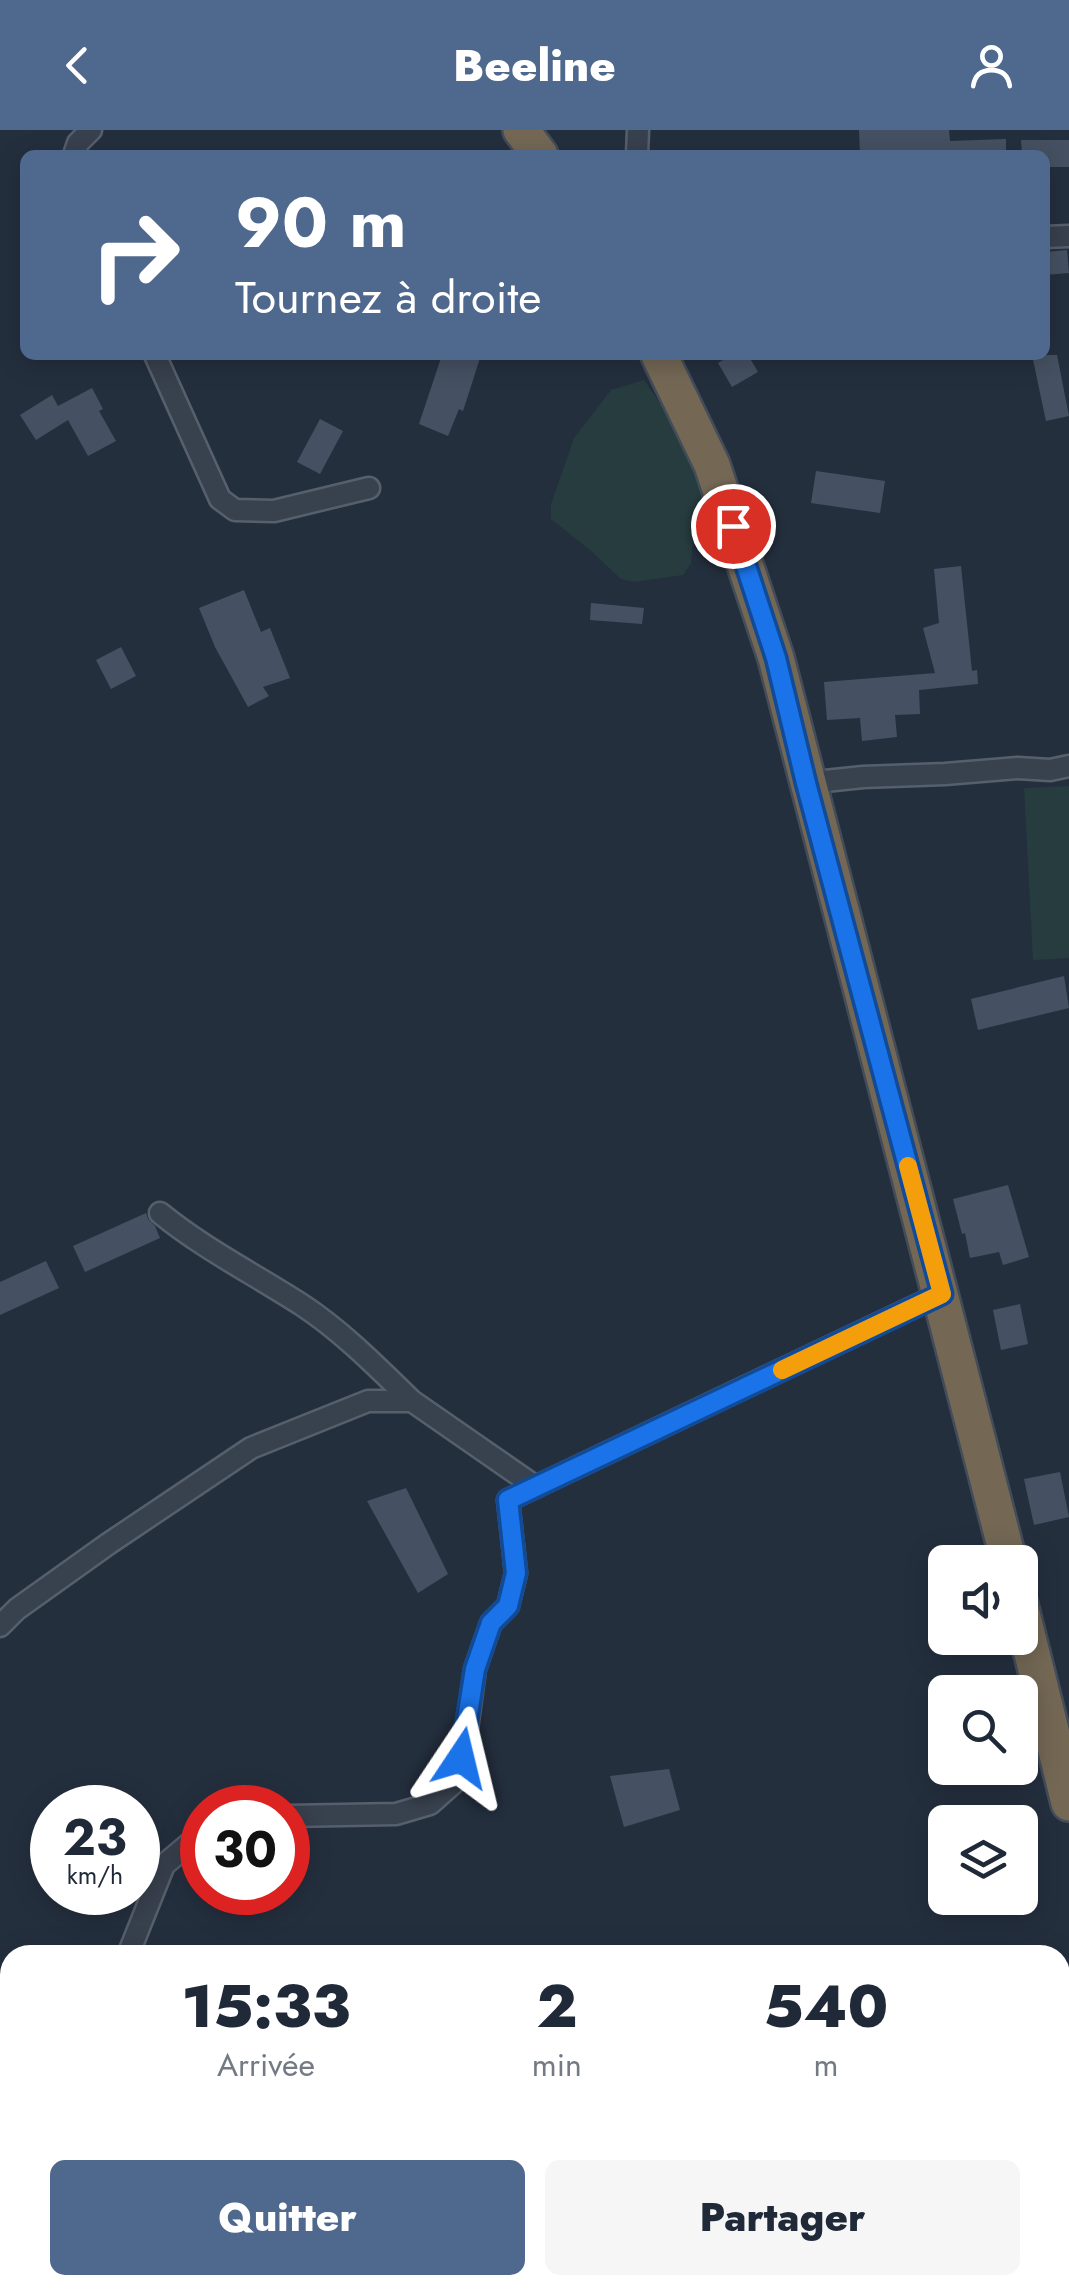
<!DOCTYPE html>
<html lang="fr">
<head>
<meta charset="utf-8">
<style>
  body { margin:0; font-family:Jost,sans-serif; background:#f6f6f7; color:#1f2937; height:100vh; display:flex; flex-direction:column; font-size:38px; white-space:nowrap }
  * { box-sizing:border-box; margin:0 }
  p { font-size:32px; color:#747a83 }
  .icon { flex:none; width:55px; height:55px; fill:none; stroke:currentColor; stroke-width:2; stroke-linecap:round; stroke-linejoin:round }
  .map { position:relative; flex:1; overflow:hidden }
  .side { position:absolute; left:0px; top:1815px; width:1070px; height:350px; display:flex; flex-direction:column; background:#fff; border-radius:30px 30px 0 0; box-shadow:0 5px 25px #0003 }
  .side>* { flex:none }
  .top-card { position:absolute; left:20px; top:20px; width:1030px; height:210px; border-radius:15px; box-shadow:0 5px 25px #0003; background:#4f688e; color:#fff; overflow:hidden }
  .buttons { position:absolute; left:928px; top:1415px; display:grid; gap:20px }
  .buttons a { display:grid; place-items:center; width:110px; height:110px; border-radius:15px; background:#fff; box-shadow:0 5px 25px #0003; font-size:50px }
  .speed { position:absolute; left:30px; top:1655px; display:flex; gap:20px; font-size:50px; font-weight:700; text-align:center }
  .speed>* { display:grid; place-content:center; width:130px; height:130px; border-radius:50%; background:#fff; box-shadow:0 5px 25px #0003; line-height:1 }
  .speed small { font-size:25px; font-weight:400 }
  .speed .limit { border:15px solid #d22; background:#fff; color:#111 }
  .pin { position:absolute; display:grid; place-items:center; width:85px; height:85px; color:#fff; margin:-42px; border:5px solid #fff; border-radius:50%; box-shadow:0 2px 10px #0007 }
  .me { position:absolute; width:110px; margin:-55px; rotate:10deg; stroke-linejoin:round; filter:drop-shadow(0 0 8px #0008) }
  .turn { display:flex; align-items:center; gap:35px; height:210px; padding:0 50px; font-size:45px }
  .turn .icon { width:130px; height:130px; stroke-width:2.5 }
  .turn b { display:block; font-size:70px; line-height:85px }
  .eta { display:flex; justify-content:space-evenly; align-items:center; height:170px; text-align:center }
  .eta b { font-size:60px; font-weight:800; line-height:70px }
  .primary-button { display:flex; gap:20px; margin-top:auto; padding:20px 50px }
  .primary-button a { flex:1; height:115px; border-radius:15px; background:#4f688e; color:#fff; font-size:40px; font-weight:800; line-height:115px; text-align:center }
  .primary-button a+a { background:#f6f6f7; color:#1f2937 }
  header { display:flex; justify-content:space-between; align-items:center; height:130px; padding:0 50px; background:#4f688e; color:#fff; font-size:45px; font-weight:800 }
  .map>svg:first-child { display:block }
  .green { fill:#263c3f }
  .building { fill:#455162 }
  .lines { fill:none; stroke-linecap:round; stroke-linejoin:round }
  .street-casing { stroke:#565f6c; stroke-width:25 }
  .highway-casing { stroke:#434c59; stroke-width:40 }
  .path { stroke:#44595c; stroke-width:4; stroke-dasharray:8 8; stroke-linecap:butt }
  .street { stroke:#38414e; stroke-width:20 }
  .highway { stroke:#746855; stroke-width:35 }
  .route-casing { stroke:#114b97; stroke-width:25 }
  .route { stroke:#1a73e8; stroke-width:18 }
  .slow { stroke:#f59e0b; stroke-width:18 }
</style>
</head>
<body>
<header><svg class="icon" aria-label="back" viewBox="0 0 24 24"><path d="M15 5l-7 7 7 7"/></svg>Beeline<svg class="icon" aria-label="person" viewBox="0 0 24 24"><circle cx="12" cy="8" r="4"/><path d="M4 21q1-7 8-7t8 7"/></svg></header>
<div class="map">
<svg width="1069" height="2165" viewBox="0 0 1069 2165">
  <rect width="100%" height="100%" fill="#242f3e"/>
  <path class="green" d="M 644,250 L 684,308 L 722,403 L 711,411 L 693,411 L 691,433 L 683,445 L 634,452 L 621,449 L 590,420 L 551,389 L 551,374 L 574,308 L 611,260 Z
    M 1069,656 L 1069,828 L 1033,830 L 1024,658 Z
    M 428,2155 L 1055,2155 L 1058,2165 L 431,2165 Z"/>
  <path class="building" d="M 859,0 L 949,0 L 950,11 L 1006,9 L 1006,23 L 860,25 Z
    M 1021,10 L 1069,10 L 1069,37 L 1045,37 L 1045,25 L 1022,25 Z
    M 1067,120 L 1069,143 L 1045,145 L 1045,122 Z
    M 442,225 L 481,225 L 463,281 L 459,279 L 448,306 L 419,294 Z
    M 732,225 L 748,225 L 758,242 L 732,257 L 718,233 Z
    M 1032,225 L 1057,225 L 1069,286 L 1046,291 Z
    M 92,258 L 103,279 L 99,281 L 116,311 L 88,326 L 68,290 L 36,310 L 20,285 L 52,265 L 58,276 Z
    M 320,289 L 343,301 L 320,344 L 297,332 Z
    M 816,341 L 885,351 L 880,383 L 811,373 Z
    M 961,436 L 972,541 L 977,540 L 978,554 L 919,560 L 920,584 L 895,585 L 897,607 L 862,611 L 860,588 L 827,590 L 824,552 L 935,543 L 923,498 L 939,493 L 934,439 Z
    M 244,460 L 261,502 L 270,498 L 290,548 L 263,557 L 269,566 L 248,577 L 215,517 L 199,478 Z
    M 591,473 L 644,478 L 642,494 L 590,490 Z
    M 121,517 L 136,546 L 111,559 L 96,530 Z
    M 1064,846 L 1069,878 L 978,900 L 971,869 Z
    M 1008,1055 L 1029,1127 L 1003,1135 L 999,1122 L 970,1128 L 965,1103 L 962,1104 L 953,1069 Z
    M 146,1083 L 148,1089 L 155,1096 L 160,1108 L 85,1142 L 73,1116 Z
    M 46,1131 L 59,1158 L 0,1185 L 0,1152 Z
    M 1020,1174 L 1028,1214 L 1001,1220 L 993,1180 Z
    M 1060,1342 L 1069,1387 L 1034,1395 L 1024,1349 Z
    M 406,1358 L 448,1444 L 418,1463 L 367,1371 Z
    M 669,1639 L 680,1680 L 624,1697 L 610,1646 Z"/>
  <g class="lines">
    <defs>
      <path id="street" d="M 74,25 L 78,13 L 91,0
        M 637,25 L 638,0
        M 1045,107 L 1069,106
        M 155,225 L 220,369 L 235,380 L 274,381 L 369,358
        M 806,653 L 863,647 L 945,644 L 1018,638 L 1050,640 L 1069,636
        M 160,1083 C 204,1119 254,1144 302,1175 C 343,1202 378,1238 412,1271
        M 0,1496 L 17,1479 L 108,1414 L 251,1318 L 368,1271 L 412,1271 L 536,1357
        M 288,1686 L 396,1684 L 430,1674 L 457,1650 L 466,1607 L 475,1539 L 491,1493 L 508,1476 L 516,1443 L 508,1370 L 941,1164
        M 128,1825 L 164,1735 L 202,1703
        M 0,2130 L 10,2107"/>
      <path id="highway" d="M 521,0 L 540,25
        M 659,225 L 712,335 L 776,528 L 1009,1432
        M 1020,1475 L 1069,1673"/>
    </defs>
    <use href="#street" class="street-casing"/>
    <use href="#highway" class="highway-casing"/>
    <path class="path" d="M 0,1928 L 10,1925"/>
    <use href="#street" class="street"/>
    <use href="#highway" class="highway"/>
  </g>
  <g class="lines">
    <defs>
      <path id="route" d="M 461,1628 L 475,1539 L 491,1493 L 508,1476 L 516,1443 L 508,1370 L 942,1164 L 806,653 L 776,528 L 733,396"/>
    </defs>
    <use href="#route" class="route-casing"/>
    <use href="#route" class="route"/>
    <path class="slow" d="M 782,1240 L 942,1164 L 908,1036"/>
  </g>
</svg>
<div class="buttons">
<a><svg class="icon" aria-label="sound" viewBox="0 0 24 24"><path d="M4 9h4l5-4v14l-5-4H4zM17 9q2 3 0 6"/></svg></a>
<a><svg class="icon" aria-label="search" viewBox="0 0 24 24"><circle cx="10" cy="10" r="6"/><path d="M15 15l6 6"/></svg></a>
<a><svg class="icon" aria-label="layers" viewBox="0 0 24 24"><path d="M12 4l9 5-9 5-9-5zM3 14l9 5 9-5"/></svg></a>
</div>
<div class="speed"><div>23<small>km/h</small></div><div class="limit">30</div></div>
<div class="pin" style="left:733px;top:396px;background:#d93025"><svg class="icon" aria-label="arrive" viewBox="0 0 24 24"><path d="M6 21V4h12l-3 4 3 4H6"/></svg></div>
<svg class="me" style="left:461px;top:1628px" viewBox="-20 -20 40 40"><path d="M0-17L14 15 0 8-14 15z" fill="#1a73e8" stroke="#fff" stroke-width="4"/></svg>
<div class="top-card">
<div class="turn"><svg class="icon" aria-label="right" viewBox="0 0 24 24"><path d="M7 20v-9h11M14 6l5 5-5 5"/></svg><div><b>90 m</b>Tournez à droite</div></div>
</div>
<section class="side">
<div class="eta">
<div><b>15:33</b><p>Arrivée</p></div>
<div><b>2</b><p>min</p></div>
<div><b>540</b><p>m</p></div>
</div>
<div class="primary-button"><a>Quitter</a><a>Partager</a></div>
</section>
</div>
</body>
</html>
